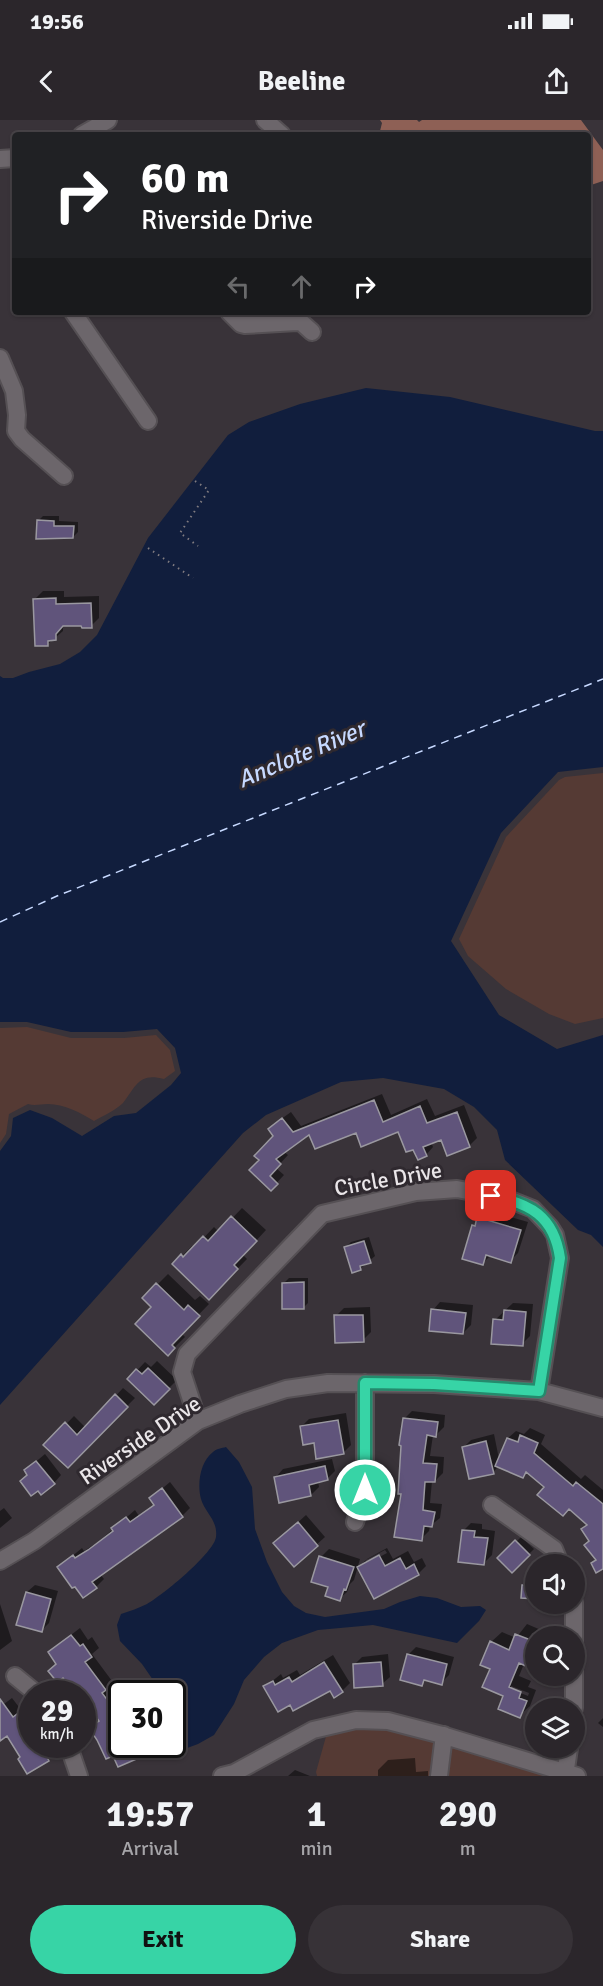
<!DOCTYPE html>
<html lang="en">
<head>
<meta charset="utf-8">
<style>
  body { margin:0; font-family:Signika,sans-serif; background:#373237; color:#f1f3f6; height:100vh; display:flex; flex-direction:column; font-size:22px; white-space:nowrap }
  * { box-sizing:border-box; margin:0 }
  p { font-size:20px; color:#a6a5a9 }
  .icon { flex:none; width:33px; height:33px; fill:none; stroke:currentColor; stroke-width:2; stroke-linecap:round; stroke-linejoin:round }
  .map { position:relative; height:1656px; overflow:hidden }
  .sheet { display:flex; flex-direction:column; background:#2b262b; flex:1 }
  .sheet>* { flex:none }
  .banner { position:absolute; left:12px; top:12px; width:579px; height:183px; border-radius:6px; box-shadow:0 2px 4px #0004,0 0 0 2px #474347; background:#202124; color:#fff; overflow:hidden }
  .tools { position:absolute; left:525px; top:1434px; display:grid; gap:12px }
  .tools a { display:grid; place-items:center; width:60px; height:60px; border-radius:50%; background:#2b262b; box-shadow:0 2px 4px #0004,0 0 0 2px #474347; font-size:30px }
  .speed { position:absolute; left:18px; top:1560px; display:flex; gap:12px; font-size:30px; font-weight:700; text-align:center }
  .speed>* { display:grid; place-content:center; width:78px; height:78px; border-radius:50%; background:#2b262b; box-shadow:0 2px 4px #0004,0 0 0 2px #474347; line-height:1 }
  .speed small { font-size:15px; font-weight:400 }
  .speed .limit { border:3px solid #111; border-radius:9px; background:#fff; color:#111 }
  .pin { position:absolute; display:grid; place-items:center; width:51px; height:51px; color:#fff; margin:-26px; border-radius:12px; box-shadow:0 3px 9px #0006 }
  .me { position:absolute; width:66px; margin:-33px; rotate:0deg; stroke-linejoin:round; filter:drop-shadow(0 0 4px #0008) }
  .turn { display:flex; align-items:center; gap:21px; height:126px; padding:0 30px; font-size:27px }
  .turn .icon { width:78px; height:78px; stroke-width:2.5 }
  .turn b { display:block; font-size:42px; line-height:51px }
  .lanes { display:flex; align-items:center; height:57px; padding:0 30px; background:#0003; justify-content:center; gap:30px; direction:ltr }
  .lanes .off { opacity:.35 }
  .eta { display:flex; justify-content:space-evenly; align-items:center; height:102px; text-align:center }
  .eta b { font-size:36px; font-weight:700; line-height:42px }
  .primary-button { display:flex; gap:12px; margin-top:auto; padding:12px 30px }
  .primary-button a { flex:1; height:69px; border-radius:36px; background:#37d4a6; color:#111; font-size:24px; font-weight:700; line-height:69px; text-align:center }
  .primary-button a+a { background:#373237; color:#f1f3f6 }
  .status { display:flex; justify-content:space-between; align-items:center; height:42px; padding:0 30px; background:#2b262b; direction:ltr }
  .status svg { height:16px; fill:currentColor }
  header { display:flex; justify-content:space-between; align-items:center; height:78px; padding:0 30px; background:#2b262b; font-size:27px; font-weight:700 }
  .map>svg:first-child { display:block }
  .green { fill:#553a34 }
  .forest { fill:#8e6055 }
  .water { fill:#111e3d }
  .shadow { fill:#0007; fill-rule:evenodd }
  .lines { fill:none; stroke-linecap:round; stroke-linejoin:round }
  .ferry { stroke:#c7d9ff; stroke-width:1.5; stroke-dasharray:8 6; stroke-linecap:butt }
  .building { fill:#60547b; stroke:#9a98a0; stroke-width:1.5 }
  .minor-casing { stroke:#555054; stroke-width:20 }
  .path { stroke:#817c81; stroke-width:2; stroke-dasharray:1.5 4.5; stroke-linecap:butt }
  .minor { stroke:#6c666b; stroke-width:16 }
  .route-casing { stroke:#248a6c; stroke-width:15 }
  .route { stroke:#37d4a6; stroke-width:10 }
  .labels { text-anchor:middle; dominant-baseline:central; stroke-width:6; stroke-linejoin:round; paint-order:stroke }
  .street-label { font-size:22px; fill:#eae6e9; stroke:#2f292f }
  .water-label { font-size:24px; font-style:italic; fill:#c7d9ff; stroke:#2f292f }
</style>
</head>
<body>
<div class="status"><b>19:56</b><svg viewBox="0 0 49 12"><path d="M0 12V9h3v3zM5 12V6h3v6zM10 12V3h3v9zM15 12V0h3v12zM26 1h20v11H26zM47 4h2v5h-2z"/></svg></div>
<header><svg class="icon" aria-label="back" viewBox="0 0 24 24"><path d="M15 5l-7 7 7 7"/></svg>Beeline<svg class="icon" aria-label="share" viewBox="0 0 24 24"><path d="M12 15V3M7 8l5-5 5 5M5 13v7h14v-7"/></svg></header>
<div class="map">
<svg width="603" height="1656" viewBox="0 0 603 1656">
  <rect width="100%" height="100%" fill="#393339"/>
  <path class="green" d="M 603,653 L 603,898 L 575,904 L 549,894 L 506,869 L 468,836 L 459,819 L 506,717 L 559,660 L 565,657 Z
    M 27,907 L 71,918 L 124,918 L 156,915 L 170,930 L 175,951 L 164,959 C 139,952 136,966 123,983 C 116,990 103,996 94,1001 C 81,993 64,984 48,984 C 40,984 35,986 28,984 L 9,994 L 6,1014 L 0,1023 L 0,908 Z
    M 357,1606 L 388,1607 L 556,1656 L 317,1656 L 316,1652 L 327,1613 Z"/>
  <path class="forest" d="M 380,0 L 417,0 L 419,2 L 422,0 L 581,0 L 603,30 L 603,61 L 588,66 L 588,15 L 379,15 L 382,3 Z"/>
  <path class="water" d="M 366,268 L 450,277 L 595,311 L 603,311 L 603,647 L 558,652 L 501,713 L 451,821 L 499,895 L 557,929 L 603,915 L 603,1127 L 591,1115 L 578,1110 L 505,1040 L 497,1010 L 474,987 L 444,969 L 383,958 L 341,962 L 266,995 L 243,1013 L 0,1285 L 0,1031 L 11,1016 L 13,998 L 30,990 L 52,998 L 82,1016 L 114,996 L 136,993 L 171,965 L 181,953 L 175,928 L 157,909 L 123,912 L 71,912 L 27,902 L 0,902 L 0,556 L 3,558 L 13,558 L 29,552 L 60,544 L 80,532 L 97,515 L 148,418 L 228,315 L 249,302 L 300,284 Z
    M 226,1327 L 239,1342 L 252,1367 L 255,1409 L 267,1442 L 282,1472 L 294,1486 L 306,1493 L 325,1497 L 384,1489 L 400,1482 L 420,1476 L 437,1478 L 461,1487 L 480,1486 L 486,1490 L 479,1501 L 457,1523 L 373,1505 L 318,1510 L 282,1523 L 264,1537 L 244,1560 L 234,1584 L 214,1615 L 198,1624 L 179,1631 L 174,1623 L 172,1574 L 162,1573 L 142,1544 L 120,1521 L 117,1505 L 121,1494 C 130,1491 139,1488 147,1484 C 163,1475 214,1433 216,1417 C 218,1400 205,1393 201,1379 C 197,1364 200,1342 213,1332 C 216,1329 222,1328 226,1327 Z"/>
  <path class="shadow" d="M 43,396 L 59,396 L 59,401 L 78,402 L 78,412 L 73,417 L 38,401 Z
    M 43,471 L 64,471 L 64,477 L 99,476 L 99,498 L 91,506 L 83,504 L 63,505 L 63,511 L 48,524 L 35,479 Z
    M 382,974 L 391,995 L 427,979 L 435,996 L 464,985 L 477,1018 L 469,1026 L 442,1018 L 431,1022 L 433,1027 L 426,1035 L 398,1010 L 310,1013 L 284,1032 L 288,1035 L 276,1048 L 284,1055 L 271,1069 L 261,1040 L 275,1016 L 277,1002 L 291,992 L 301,1006 Z
    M 242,1088 L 266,1110 L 243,1135 L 247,1139 L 209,1178 L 174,1144 L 192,1126 L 194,1128 L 214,1107 L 219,1112 Z
    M 487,1090 L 528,1102 L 518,1133 L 510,1141 L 491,1135 L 482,1144 L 473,1106 Z
    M 369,1117 L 375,1136 L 360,1149 L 346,1127 L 351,1122 Z
    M 168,1154 L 195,1180 L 200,1176 L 209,1184 L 181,1213 L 185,1217 L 168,1234 L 153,1187 L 144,1178 Z
    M 289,1158 L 308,1158 L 308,1183 L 303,1188 L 284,1163 Z
    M 440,1182 L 473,1185 L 471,1205 L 463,1213 L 433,1190 Z
    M 513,1183 L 533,1184 L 530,1216 L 522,1224 L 495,1200 Z
    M 370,1187 L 371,1212 L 363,1220 L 336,1196 L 344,1188 Z
    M 157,1241 L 177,1260 L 154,1283 L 129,1259 L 145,1242 L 151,1247 Z
    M 123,1268 L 135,1278 L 68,1346 L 46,1325 L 74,1296 L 86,1308 Z
    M 412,1291 L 445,1295 L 444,1307 L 436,1315 L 433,1315 L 430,1336 L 444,1337 L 443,1353 L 435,1361 L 432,1361 L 430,1383 L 442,1384 L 440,1398 L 430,1406 L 429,1411 L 421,1419 L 402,1373 L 404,1299 Z
    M 346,1293 L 351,1325 L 343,1333 L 315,1321 L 301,1307 L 309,1299 Z
    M 530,1308 L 545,1315 L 541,1324 L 581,1359 L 585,1355 L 603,1370 L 603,1447 L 592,1443 L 597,1438 L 588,1404 L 528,1351 L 523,1356 L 499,1346 L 493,1352 L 463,1328 L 471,1320 L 494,1314 L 499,1339 L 508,1318 L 516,1311 L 524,1314 Z
    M 45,1334 L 61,1355 L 54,1363 L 29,1354 L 26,1350 Z
    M 332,1339 L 335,1351 L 327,1359 L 318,1361 L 319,1367 L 311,1375 L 276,1357 L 283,1349 Z
    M 170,1362 L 190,1388 L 182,1396 L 100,1454 L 104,1459 L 96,1467 L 59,1447 L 82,1428 L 84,1431 L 98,1422 L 135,1390 L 139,1396 L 155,1384 L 151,1378 Z
    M 4,1388 L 12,1398 L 0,1408 L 0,1391 Z
    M 306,1395 L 325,1417 L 294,1445 L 283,1416 Z
    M 471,1403 L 482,1404 L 482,1409 L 495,1411 L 492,1435 L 484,1443 L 463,1411 Z
    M 521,1417 L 534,1429 L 512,1451 L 499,1439 Z
    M 387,1428 L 393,1439 L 408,1431 L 414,1442 L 422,1438 L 426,1446 L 418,1454 L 359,1447 L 367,1439 ZM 385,1430 L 387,1433 L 366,1444 L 366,1440 Z
    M 329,1429 L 360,1439 L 354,1460 L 350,1464 L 347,1472 L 339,1479 L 329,1466 L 321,1437 Z
    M 528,1460 L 536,1461 L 536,1477 L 523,1465 Z
    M 35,1465 L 58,1471 L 49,1503 L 41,1511 L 27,1472 Z
    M 0,1484 L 12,1521 L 0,1530 Z
    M 527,1504 L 548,1513 L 546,1516 L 536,1516 L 536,1538 L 528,1545 L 524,1544 L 519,1556 L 531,1561 L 528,1567 L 536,1570 L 530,1586 L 519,1596 L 505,1575 L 492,1548 L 491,1522 L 502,1512 L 516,1518 ZM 511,1566 L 529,1573 L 528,1576 L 511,1569 Z
    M 80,1508 L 88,1520 L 92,1517 L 99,1528 L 92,1534 L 112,1561 L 109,1564 L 122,1581 L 122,1624 L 155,1624 L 147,1633 L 114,1634 L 91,1608 L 100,1600 L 82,1574 L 49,1532 Z
    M 416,1527 L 454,1537 L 449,1555 L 441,1563 L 427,1559 L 422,1564 L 408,1535 Z
    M 388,1534 L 390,1557 L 382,1564 L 354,1545 L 362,1537 Z
    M 333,1535 L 350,1563 L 342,1571 L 330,1569 L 290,1583 L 265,1567 L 281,1554 L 283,1558 L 297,1550 L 300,1555 Z
    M 12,1578 L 22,1591 L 30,1584 L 32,1587 L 32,1624 L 52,1624 L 56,1631 L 48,1639 L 27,1652 L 22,1637 L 8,1614 L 0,1615 L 0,1587 Z
    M 603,1598 L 603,1607 L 598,1603 Z
    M 415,1638 L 416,1652 L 428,1651 L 428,1656 L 378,1656 L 378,1650 L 388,1640 Z
    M 295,1650 L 310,1656 L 288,1656 Z"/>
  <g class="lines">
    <path class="ferry" d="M 0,802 L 57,776 L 603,559"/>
  </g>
  <path class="building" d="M 37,400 L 54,401 L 54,406 L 74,406 L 73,418 L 36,419 Z
    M 56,478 L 56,484 L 91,483 L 92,508 L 82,508 L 81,506 L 63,506 L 56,514 L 56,520 L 48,521 L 48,526 L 35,526 L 33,479 Z
    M 374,980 L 383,1002 L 420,986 L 427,1003 L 457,992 L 470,1027 L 447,1036 L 441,1020 L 423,1027 L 427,1036 L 418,1040 L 413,1030 L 406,1032 L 398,1012 L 361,1027 L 356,1013 L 315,1029 L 309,1015 L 276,1039 L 281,1044 L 270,1056 L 278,1064 L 271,1071 L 249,1050 L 259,1040 L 254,1036 L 273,1016 L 268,1009 L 282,998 L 293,1012 Z
    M 231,1096 L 257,1121 L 234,1145 L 238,1149 L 209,1180 L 172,1144 L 181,1134 L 183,1137 L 203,1116 L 208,1121 Z
    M 477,1097 L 521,1110 L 511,1143 L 486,1135 L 483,1145 L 462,1139 L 472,1105 L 475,1106 Z
    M 364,1121 L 371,1143 L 360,1146 L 361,1150 L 352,1153 L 344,1127 Z
    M 304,1162 L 304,1189 L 282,1189 L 282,1163 Z
    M 156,1163 L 184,1190 L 188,1185 L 200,1196 L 172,1225 L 175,1228 L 168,1236 L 135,1204 L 151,1187 L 142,1178 Z
    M 431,1189 L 466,1193 L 463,1214 L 429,1211 Z
    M 504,1190 L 526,1192 L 523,1226 L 491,1224 L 493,1199 L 503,1200 Z
    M 334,1195 L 363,1195 L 364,1222 L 335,1223 Z
    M 148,1248 L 170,1269 L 154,1285 L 127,1259 L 136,1249 L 142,1254 Z
    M 115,1274 L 128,1287 L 68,1348 L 43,1325 L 65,1302 L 77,1315 Z
    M 403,1298 L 438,1302 L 436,1317 L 427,1315 L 423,1343 L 437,1344 L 435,1362 L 425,1362 L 423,1390 L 435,1392 L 432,1407 L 424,1406 L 422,1421 L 394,1417 L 401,1374 L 398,1374 L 401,1326 L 399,1325 Z
    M 338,1300 L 344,1334 L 316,1339 L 314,1323 L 303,1325 L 300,1306 Z
    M 520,1315 L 538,1323 L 534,1333 L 573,1366 L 576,1362 L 603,1384 L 603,1449 L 596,1453 L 591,1443 L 596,1440 L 584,1425 L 589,1421 L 581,1409 L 587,1405 L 569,1389 L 563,1396 L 537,1375 L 544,1367 L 526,1352 L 523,1358 L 495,1346 L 507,1318 L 518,1322 Z
    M 486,1321 L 494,1354 L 469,1359 L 462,1327 Z
    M 36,1341 L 55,1364 L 41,1375 L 38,1371 L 31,1376 L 20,1361 L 27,1355 L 24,1350 Z
    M 325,1346 L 328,1360 L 309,1365 L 311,1376 L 279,1383 L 274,1357 Z
    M 162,1368 L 183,1397 L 92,1462 L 97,1468 L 83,1478 L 75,1467 L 72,1468 L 57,1447 L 73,1435 L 75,1438 L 88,1430 L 113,1411 L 111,1408 L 126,1397 L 130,1402 L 154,1385 L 149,1378 Z
    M 298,1402 L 318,1426 L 294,1447 L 273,1423 Z
    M 462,1410 L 475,1411 L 474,1417 L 488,1418 L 484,1445 L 458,1442 Z
    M 515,1420 L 530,1435 L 512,1453 L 497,1438 Z
    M 379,1435 L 385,1446 L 400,1438 L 406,1449 L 414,1444 L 419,1455 L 374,1479 L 357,1447 Z
    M 319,1436 L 354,1447 L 346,1470 L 344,1469 L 340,1481 L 325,1476 L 328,1467 L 311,1462 Z
    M 522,1465 L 536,1465 L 536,1479 L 521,1478 Z
    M 26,1472 L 51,1479 L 42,1512 L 16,1505 Z
    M 515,1514 L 536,1522 L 536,1530 L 528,1547 L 519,1543 L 509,1567 L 521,1572 L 519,1578 L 527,1581 L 520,1598 L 498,1589 L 503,1576 L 482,1567 L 490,1549 L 480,1545 L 490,1521 L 509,1530 Z
    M 71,1515 L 80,1526 L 83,1524 L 92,1537 L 85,1542 L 106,1570 L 102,1573 L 122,1599 L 122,1624 L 144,1624 L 148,1634 L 118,1647 L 113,1636 L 106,1639 L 97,1620 L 89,1608 L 99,1601 L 87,1584 L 82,1587 L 82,1574 L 75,1574 L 63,1558 L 57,1562 L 48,1551 L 56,1544 L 48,1532 Z
    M 407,1534 L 447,1544 L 442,1565 L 424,1560 L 422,1566 L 400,1560 Z
    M 324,1542 L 343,1572 L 334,1578 L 330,1571 L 293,1591 L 290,1585 L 278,1592 L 263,1566 L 273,1561 L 275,1565 L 289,1557 L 292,1562 Z
    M 381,1542 L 383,1566 L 354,1568 L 353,1544 Z
    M 0,1579 L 13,1597 L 21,1591 L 32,1605 L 32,1624 L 40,1624 L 49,1641 L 27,1654 L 18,1639 L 20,1637 L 7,1616 L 0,1621 Z"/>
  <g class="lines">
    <defs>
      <path id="minor" d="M 265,0 L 282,15
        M 82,15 L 108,0
        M 0,39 L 15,38
        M 73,192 L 148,301
        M 229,192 L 241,204 L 245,205 L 297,202 L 302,203 L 312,212
        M 0,238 L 14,271 L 17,295 L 16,311 L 22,319 L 64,356
        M 198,1301 L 182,1252 L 187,1234 L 322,1094 L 416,1072 L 457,1069 L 508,1079 L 533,1089 L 550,1107 L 555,1115 L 560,1138 L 539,1271
        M 492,1385 L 554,1429 L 560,1444
        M 355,1402 L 365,1370 L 365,1263
        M 0,1441 L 34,1421 L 198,1301 L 240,1284 L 286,1269 L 328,1263 L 434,1264 L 539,1271 L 603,1288
        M 15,1556 L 37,1574
        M 574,1588 L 574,1482
        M 68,1624 L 79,1656
        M 222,1656 L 234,1653 L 313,1610 L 356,1600 L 388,1601 L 442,1615 L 577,1656
        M 439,1656 L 444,1615
        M 565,1656 L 569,1628"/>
    </defs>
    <use href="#minor" class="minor-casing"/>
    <path class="path" d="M 195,361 L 209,370 L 180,413 L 198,426
      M 148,428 L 193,458"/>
    <use href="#minor" class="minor"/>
  </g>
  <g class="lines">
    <defs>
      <path id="route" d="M 365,1370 L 365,1263 L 434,1264 L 539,1271 L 560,1138 C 554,1096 530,1083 491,1076"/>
    </defs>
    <use href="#route" class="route-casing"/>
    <use href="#route" class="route"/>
  </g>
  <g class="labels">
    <g class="street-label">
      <text transform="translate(388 1059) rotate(-10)">Circle Drive</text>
      <text transform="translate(140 1320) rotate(-34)">Riverside Drive</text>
    </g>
    <g class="water-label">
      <text transform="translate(301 634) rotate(-23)">Anclote River</text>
    </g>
  </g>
</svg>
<div class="tools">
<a><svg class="icon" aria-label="sound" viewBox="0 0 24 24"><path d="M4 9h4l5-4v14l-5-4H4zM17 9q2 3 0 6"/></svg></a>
<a><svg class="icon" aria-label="search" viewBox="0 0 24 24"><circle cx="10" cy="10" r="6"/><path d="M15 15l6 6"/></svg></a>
<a><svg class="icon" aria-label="layers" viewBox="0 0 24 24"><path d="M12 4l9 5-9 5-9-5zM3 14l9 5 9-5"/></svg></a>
</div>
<div class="speed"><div>29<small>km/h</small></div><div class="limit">30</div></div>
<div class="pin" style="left:491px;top:1076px;background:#d93025"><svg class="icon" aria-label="arrive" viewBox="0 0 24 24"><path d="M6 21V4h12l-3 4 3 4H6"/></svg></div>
<svg class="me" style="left:365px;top:1370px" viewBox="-20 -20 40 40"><circle r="17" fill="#37d4a6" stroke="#fff" stroke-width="3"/><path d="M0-11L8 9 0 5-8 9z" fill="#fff"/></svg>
<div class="banner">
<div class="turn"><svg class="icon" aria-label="right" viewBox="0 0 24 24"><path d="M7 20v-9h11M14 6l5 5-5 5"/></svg><div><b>60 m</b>Riverside Drive</div></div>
<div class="lanes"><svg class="icon off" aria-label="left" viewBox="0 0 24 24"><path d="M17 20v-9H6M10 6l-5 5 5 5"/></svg><svg class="icon off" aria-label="ahead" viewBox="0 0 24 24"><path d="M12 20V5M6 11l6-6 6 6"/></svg><svg class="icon" aria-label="right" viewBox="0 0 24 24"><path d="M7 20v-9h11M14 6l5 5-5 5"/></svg></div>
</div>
</div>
<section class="sheet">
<div class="eta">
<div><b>19:57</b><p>Arrival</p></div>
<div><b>1</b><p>min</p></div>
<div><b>290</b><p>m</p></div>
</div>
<div class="primary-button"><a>Exit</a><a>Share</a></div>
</section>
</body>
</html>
